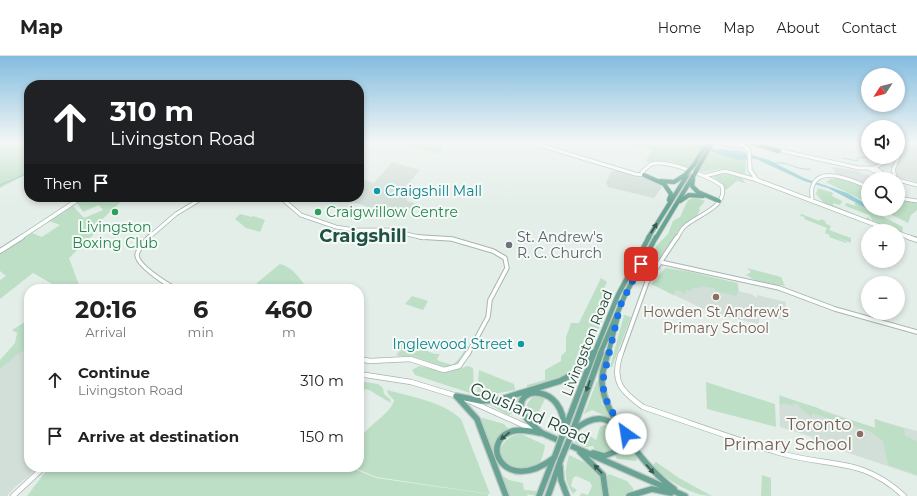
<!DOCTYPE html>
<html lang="en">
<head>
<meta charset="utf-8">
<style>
  body { margin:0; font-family:Montserrat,sans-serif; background:#f2f2f2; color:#222; height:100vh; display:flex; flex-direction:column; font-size:15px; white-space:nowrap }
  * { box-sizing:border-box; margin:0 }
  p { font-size:13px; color:#767676 }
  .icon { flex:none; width:22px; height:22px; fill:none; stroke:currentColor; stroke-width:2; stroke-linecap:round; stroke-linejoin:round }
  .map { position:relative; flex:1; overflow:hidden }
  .side { position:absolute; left:24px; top:228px; width:340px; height:188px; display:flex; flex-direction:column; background:#fff; border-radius:16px; box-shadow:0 2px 6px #0003 }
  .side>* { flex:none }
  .top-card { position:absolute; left:24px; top:24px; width:340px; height:122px; border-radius:16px; box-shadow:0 2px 6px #0003; background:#202124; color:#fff; overflow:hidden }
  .needle { width:26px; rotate:234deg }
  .buttons { position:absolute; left:861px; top:12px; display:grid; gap:8px }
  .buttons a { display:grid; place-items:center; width:44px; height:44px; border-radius:50%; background:#fff; box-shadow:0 2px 6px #0003; font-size:20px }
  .pin { position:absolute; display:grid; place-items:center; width:34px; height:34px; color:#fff; margin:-17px; border-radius:8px; box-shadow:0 2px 6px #0006 }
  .me { position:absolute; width:44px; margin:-22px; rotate:328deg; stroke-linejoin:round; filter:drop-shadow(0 0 3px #0008) }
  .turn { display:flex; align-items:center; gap:14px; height:84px; padding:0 20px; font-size:18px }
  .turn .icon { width:52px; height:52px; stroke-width:2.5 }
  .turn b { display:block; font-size:28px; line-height:34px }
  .then { display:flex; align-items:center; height:38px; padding:0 20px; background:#0003; gap:8px; font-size:15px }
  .eta { display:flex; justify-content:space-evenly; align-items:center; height:68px; text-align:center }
  .eta b { font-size:24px; font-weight:700; line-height:28px }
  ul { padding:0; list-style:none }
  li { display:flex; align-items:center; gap:12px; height:56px; padding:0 20px }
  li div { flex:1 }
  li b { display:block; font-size:15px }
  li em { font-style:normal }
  header { display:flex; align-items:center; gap:24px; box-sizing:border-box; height:56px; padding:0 20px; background:#fff; border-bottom:1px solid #e0e0e0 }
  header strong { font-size:19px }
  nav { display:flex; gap:22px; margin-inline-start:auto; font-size:14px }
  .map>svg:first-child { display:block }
  .built { fill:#d2ded8 }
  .green { fill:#bddfc5 }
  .water { fill:#8dc9d2 }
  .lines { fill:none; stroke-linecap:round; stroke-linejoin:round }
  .stream { stroke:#8dc9d2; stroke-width:1 }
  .tertiary-far2-casing { stroke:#a6b6b0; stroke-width:4.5 }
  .tertiary-far1-casing { stroke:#a6b6b0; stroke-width:5.5 }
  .tertiary-casing { stroke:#a6b6b0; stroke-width:6 }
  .secondary-far1-casing { stroke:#a2b9b1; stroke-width:5 }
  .secondary-casing { stroke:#a2b9b1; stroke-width:6 }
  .primary-far2-casing { stroke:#c1cac7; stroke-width:5.5 }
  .primary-far1-casing { stroke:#c1cac7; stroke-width:6 }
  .primary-casing { stroke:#c1cac7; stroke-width:8 }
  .tertiary-far2 { stroke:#fff; stroke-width:3 }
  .tertiary-far1 { stroke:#fff; stroke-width:3.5 }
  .tertiary { stroke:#fff; stroke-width:4.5 }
  .secondary-far1 { stroke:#fff; stroke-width:3.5 }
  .secondary { stroke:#fff; stroke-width:4 }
  .primary-far2 { stroke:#69a393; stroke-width:4 }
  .primary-far1 { stroke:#69a393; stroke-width:4.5 }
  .primary { stroke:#69a393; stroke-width:5.5 }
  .tertiary-bridge-casing { stroke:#a6b6b0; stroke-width:4.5; stroke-linecap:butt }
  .primary-bridge-far1-casing { stroke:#c1cac7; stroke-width:5.5; stroke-linecap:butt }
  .primary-bridge-casing { stroke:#c1cac7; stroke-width:8; stroke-linecap:butt }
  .tertiary-bridge { stroke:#fff; stroke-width:3 }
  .primary-bridge-far1 { stroke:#69a393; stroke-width:4 }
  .primary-bridge { stroke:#69a393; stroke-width:5.5 }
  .oneway { fill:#34594e }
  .route { stroke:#1a73e8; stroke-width:7; stroke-dasharray:0 12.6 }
  .culture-dot { fill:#0f9aa8; stroke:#f5faf7; stroke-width:1.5 }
  .leisure-dot { fill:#2e9e5b; stroke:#f5faf7; stroke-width:1.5 }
  .worship-dot { fill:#6b7280; stroke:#f5faf7; stroke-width:1.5 }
  .education-dot { fill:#8d6e63; stroke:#f5faf7; stroke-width:1.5 }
  .labels { text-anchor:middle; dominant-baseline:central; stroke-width:4; stroke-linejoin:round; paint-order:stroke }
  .culture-label { font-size:14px; fill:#0d838f; stroke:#f5faf7; text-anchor:start }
  .leisure-label { font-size:14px; fill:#27864d; stroke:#f5faf7; text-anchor:start }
  .worship-label { font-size:14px; fill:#5b616d; stroke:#f5faf7; text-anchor:start }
  .education-label { font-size:14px; fill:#785e54; stroke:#f5faf7 }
  .street-label { font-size:14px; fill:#234037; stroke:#f5faf7 }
  .near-street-label { font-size:17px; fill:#234037; stroke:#f5faf7 }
  .near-education-label { font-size:17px; fill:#785e54; stroke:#f5faf7; text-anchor:end }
  .district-label { font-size:18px; font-weight:bold; fill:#1f5244; stroke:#f5faf7 }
</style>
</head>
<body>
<header>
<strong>Map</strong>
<nav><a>Home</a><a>Map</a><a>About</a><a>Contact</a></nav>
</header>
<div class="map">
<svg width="917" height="440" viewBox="0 0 917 440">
  <rect width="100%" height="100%" fill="#e4eee9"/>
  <path class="built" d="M 905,87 L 917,88 L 917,126 L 897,121 L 895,114 L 899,103 L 902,89 Z
    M 392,106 L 420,114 L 402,135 L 411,138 L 406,144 L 415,148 L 402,162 L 353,146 L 359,141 L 364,132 L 359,130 L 359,122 L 374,127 Z
    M 832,111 L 853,114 L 880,123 L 868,123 L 868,128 L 836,118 Z
    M 616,114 L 652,124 L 662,131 L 654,142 L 608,131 L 606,127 L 611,116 Z
    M 665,212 L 738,227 L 739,235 L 741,236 L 751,238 L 757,242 L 757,239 L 786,246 L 784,264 L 759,258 L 759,268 L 712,257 L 651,228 Z
    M 29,285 L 29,411 L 39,411 L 13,433 L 7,440 L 0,440 L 0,313 Z
    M 779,339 L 875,372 L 874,363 L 917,375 L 917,420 L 813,385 L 812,381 L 780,371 Z"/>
  <path class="green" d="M 0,87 L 29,87 L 29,117 L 0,132 Z
    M 409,87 L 430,87 L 441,91 L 442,94 L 439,98 L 407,89 Z
    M 629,87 L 683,87 L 739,104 L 746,104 L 745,118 L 721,113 L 703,116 L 672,106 L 661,105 L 651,107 L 646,105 L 652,94 Z
    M 730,118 L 742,121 L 745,127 L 737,125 L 726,134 L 713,121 L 715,119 Z
    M 838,122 L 868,132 L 868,147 L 826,126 L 830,123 Z
    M 818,132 L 833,137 L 832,140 L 842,145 L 840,149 L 833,147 L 833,149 L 866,163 L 868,161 L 870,163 L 869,166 L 825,148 L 816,138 Z
    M 85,141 L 126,141 L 95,170 L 93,179 L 69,202 L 79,229 L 74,233 L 61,233 L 33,217 L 0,243 L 0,224 L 6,220 L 0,215 L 0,196 L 32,177 L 42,181 L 60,169 L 49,165 L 73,150 L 84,162 L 103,154 L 99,149 L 83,156 L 77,147 Z
    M 695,141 L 705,145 L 699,152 L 700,154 L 696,161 L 681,171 L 656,207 L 651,204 L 656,190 L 668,178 L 673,165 L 680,161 L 688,144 Z
    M 898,143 L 917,146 L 917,154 L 911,159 L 908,167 L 880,153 L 898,153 Z
    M 846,147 L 856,150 L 854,147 L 857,147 L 903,171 L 902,177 L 871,166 L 872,163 L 869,159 L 848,151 L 845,149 Z
    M 240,158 L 252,161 L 248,165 L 253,160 L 265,164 L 260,176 L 246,172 L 235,163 Z
    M 801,158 L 819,165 L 821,163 L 825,165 L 826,168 L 831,170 L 829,174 L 851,182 L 851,187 L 836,181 L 847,186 L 846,187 L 829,181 L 830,179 L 825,177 L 827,172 L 804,163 L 805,161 L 800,160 Z
    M 280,208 C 293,211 299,222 308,233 L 254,233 L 258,226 Z
    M 666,212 L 691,216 L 737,227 L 738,235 L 736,240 L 715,235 L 714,232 L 700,230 L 700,233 L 693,231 L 692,235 L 686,234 L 686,238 L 677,234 L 673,239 L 652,228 Z
    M 747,212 L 781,221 L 785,230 L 756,225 L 746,219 L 751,216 Z
    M 601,222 L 607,226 L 602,237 L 610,242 C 603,263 591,298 576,314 C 564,326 542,328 527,331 L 527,329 L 545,324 L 545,314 L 561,305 L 561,300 L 566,295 L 566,281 L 571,267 L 579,267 Z
    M 412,240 L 428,245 L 423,254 L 405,248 Z
    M 624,259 L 631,261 L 612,311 L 610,311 Z
    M 25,266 L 29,273 L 29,291 L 14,301 L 0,313 L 0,304 L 15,287 L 17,277 L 12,274 Z
    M 403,286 L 435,298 L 440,298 L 437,303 L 439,305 L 452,309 C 459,305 463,297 467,290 L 465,287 L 469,291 C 457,323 437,308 414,301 C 408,299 401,301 396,299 L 399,296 L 396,292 L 399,293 Z
    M 419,310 L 449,316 L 468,310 L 473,312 L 474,334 L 470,337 L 415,319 L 412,314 Z
    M 479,314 L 514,328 L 515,334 L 488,339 L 477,336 Z
    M 359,325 L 378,328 L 383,332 L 384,338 L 390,343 L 391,347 L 369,334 L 359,332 Z
    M 597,325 L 599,325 L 602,348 L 612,361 L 610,362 L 592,354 L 584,358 Z
    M 706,326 L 775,348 L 776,371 L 707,353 Z
    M 387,334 C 412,341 441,345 461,363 L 490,438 L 376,421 L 353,411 L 359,411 C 359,403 357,393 359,386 C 363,371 391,359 394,344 L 388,338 Z
    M 522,339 L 523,341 L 519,345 L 518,355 L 508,359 L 490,349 L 490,346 Z
    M 534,340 L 541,340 L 545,343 L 534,365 C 522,359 525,347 534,340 Z
    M 780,340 L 818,352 L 824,356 L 876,372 L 875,363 L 904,373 L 905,380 L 917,385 L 917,419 L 888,409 L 883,385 L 870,375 L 812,357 L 812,361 L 800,352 L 799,349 L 793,347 L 793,350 L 784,347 L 780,349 Z
    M 483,362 L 504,368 L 509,374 L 497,383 L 492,397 L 480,363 Z
    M 607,368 C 624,382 619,397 596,396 L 593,390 L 586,391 L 575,387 L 576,381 L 578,379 L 590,380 L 596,384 L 600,371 Z
    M 521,378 L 545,389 C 543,402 541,408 531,415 C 506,435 482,383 521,378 Z
    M 625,382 L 638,400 L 636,405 L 617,403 L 615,400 C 623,396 624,391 625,382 Z
    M 569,399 L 586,407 L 602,423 L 603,440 L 579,440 L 582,437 L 588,439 L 592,430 L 590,426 L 576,420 L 573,422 L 571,430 L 577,434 L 573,438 C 563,423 565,415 569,399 Z
    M 656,406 L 679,422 L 712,440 C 692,440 667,424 652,410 Z
    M 49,411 L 350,411 L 376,422 L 488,438 L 488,440 L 27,440 Z
    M 500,418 L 509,424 L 523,427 L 524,434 L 536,435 L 536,440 L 527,438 L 528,440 L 508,440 Z
    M 609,418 L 627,425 L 633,432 L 633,435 L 624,440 L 610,440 L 607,420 Z
    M 762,419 L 771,422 L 771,440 L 761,440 Z"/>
  <path class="water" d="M 683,87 L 695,87 L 712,92 L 739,95 L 769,104 L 804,122 L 847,137 L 868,149 L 868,153 L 828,132 L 804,125 L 756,103 L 739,104 Z"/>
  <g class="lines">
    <path class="stream" d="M 713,87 L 739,93 L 742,96
      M 842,102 L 858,105 L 857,102 L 868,101
      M 775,107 C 788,105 797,115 810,113
      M 0,129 L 29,117"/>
    <defs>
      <path id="tertiary-far2" d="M 533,87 L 635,118 L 645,119
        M 778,94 L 859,112 L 875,112 L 881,116 L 877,117
        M 875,111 L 886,106 L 890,101
        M 871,112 L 870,113 L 895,123
        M 642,116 C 645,114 648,109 652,108 C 667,103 710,121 722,130 C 728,152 696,159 684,171 C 681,174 679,179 677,182
        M 705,120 L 725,115 L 757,124
        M 896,123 L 893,114 L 899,100 L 901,87
        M 898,124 L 917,129
        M 898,128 L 898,132
        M 280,141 L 301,159 L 336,171 L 355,174 L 389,174 L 424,182
        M 812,142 C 812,139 811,135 812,132 C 818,108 854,125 868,131
        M 898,142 L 917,145
        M 148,182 L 176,158 L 204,141"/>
      <path id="tertiary-far1" d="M 149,181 C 145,186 138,192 137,199 C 137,210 167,228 175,233
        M 420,181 L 452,183 L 493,195 L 505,202 L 507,212 L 490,244 L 488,261 L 468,298
        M 660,206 L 779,232 L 835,253 L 917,276
        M 621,298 L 647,226 L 677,181"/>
      <path id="tertiary" d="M 621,297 C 611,325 621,335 643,351 C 688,366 734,383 780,397 C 830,412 861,400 904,440
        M 359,303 L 370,305 L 410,303 L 444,314 L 459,310 L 468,297
        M 359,318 L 411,326 L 457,340
        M 465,343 L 534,374
        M 13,440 L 44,411"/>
      <path id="secondary-far1" d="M 739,87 L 749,94 L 750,114 L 757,124 L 892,175
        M 898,177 L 911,182
        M 20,182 L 82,141"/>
      <path id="secondary" d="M 908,181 L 917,184
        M 0,195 L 22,181"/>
      <path id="primary-far2" d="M 752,87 L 779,95
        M 694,109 L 707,87
        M 644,119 L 664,128 L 671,138 L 669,144
        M 693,123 L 692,130 L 698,136 L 719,145
        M 660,125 L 674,126 L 685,119
        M 680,145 L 689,139 L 703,140
        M 648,182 L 688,118
        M 656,182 L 695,117"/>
      <path id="primary-far1" d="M 591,298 L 592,296
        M 594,298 L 618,239 L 649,181
        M 600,298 L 625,239 L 656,181
        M 608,298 L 618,260"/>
      <path id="primary" d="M 608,297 C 605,307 601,317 602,327 C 604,360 648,414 674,433
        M 456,340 L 481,345 L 498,344 L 560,325 L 577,316 L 591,297
        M 457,341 L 477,363 L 506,440
        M 564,373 C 564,327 514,330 522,354 C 525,364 534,370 542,377 L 685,440
        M 573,375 C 592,359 612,356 622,383 L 617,395 L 604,400 L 593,397
        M 540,377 C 531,375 522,373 513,375 C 478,385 504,440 554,402
        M 563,378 L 594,297
        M 570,382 L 601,297
        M 580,396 L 603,419 L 606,440
        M 560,410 L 561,424 L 567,440
        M 539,440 L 553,404
        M 548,440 L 561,403
        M 629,440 L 652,433 L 671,437"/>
    </defs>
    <use href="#tertiary-far2" class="tertiary-far2-casing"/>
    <use href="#tertiary-far1" class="tertiary-far1-casing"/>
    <use href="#tertiary" class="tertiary-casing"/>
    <use href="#secondary-far1" class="secondary-far1-casing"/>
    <use href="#secondary" class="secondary-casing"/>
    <use href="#primary-far2" class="primary-far2-casing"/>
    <use href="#primary-far1" class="primary-far1-casing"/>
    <use href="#primary" class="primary-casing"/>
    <use href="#tertiary-far2" class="tertiary-far2"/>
    <use href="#tertiary-far1" class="tertiary-far1"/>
    <use href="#tertiary" class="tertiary"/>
    <use href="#secondary-far1" class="secondary-far1"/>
    <use href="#secondary" class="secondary"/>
    <use href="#primary-far2" class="primary-far2"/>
    <use href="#primary-far1" class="primary-far1"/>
    <use href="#primary" class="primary"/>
    <defs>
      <path id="tertiary-bridge" d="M 892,121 L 898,123"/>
      <path id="primary-bridge-far1" d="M 695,117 L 712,87
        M 686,118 L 694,109"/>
      <path id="primary-bridge" d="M 555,400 L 563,378
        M 561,403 L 570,382"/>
    </defs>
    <use href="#tertiary-bridge" class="tertiary-bridge-casing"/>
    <use href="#primary-bridge-far1" class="primary-bridge-far1-casing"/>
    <use href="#primary-bridge" class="primary-bridge-casing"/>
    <use href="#tertiary-bridge" class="tertiary-bridge"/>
    <use href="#primary-bridge-far1" class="primary-bridge-far1"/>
    <use href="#primary-bridge" class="primary-bridge"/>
  </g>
  <defs><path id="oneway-solid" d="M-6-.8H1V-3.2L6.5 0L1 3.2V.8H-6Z"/></defs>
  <g class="oneway">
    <use href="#oneway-solid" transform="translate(654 172) rotate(-59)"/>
    <use href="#oneway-solid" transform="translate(588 330) rotate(110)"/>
    <use href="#oneway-solid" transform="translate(505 380) rotate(141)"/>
    <use href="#oneway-solid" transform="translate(598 413) rotate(-132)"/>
    <use href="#oneway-solid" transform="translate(650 413) rotate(49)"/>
  </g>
  <linearGradient id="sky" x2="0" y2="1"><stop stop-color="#83bcdf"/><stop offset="0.58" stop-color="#f3f7f5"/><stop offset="1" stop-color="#f3f7f5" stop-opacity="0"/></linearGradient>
  <rect width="917" height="149" fill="url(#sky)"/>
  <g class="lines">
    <path class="route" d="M 626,378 L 608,349 L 602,328 L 620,250 L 641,208"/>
  </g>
  <g class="culture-dot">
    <circle cx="377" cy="135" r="4"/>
    <circle cx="521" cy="288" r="4"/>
  </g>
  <g class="leisure-dot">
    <circle cx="115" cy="156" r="4"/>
    <circle cx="318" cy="156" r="4"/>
  </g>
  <circle class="worship-dot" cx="509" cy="189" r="4"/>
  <g class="education-dot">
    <circle cx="716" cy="241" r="4"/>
    <circle cx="860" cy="378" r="4"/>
  </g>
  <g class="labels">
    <g class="culture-label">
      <text x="385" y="135">Craigshill Mall</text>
      <text x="513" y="288" text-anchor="end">Inglewood Street</text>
    </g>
    <g class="leisure-label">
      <text x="326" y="156">Craigwillow Centre</text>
      <text x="115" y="171" text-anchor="middle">Livingston<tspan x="115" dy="16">Boxing Club</tspan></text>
    </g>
    <g class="worship-label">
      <text x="517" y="181">St. Andrew's<tspan x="517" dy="16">R. C. Church</tspan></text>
    </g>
    <g class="education-label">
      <text x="716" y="256">Howden St Andrew's<tspan x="716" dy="16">Primary School</tspan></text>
    </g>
    <g class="street-label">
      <text transform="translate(587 287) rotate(-68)">Livingston Road</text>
    </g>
    <g class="near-street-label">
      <text transform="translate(530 357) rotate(24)">Cousland Road</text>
    </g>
    <g class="near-education-label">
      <text x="852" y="368">Toronto<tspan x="852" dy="20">Primary School</tspan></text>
    </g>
    <g class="district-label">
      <text x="363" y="180">Craigshill</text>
    </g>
  </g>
</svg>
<div class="buttons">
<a><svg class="needle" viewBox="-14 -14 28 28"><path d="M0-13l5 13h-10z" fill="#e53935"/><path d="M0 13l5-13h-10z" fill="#767676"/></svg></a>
<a><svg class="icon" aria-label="sound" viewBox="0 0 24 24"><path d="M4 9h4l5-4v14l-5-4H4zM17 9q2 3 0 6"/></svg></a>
<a><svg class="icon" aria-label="search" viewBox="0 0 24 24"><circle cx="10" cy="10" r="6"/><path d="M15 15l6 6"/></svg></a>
<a>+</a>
<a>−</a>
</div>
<div class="pin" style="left:641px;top:208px;background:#d93025"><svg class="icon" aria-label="arrive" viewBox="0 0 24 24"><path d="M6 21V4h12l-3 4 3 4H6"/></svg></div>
<svg class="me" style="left:626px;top:378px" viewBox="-20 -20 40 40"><circle r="19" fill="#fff"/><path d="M0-13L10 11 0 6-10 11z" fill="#1a73e8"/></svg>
<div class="top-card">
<div class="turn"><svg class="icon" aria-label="ahead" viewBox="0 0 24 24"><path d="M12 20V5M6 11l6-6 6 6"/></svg><div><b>310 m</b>Livingston Road</div></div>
<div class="then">Then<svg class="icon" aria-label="arrive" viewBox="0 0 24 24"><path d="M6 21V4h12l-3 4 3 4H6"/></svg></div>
</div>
<section class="side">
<div class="eta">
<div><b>20:16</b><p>Arrival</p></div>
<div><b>6</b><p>min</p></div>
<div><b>460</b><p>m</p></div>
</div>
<ul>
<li><svg class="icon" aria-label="ahead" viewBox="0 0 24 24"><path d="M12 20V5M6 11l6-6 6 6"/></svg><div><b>Continue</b><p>Livingston Road</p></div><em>310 m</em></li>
<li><svg class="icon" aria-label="arrive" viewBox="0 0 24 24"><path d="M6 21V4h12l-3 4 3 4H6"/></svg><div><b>Arrive at destination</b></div><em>150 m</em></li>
</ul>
</section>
</div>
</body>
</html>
